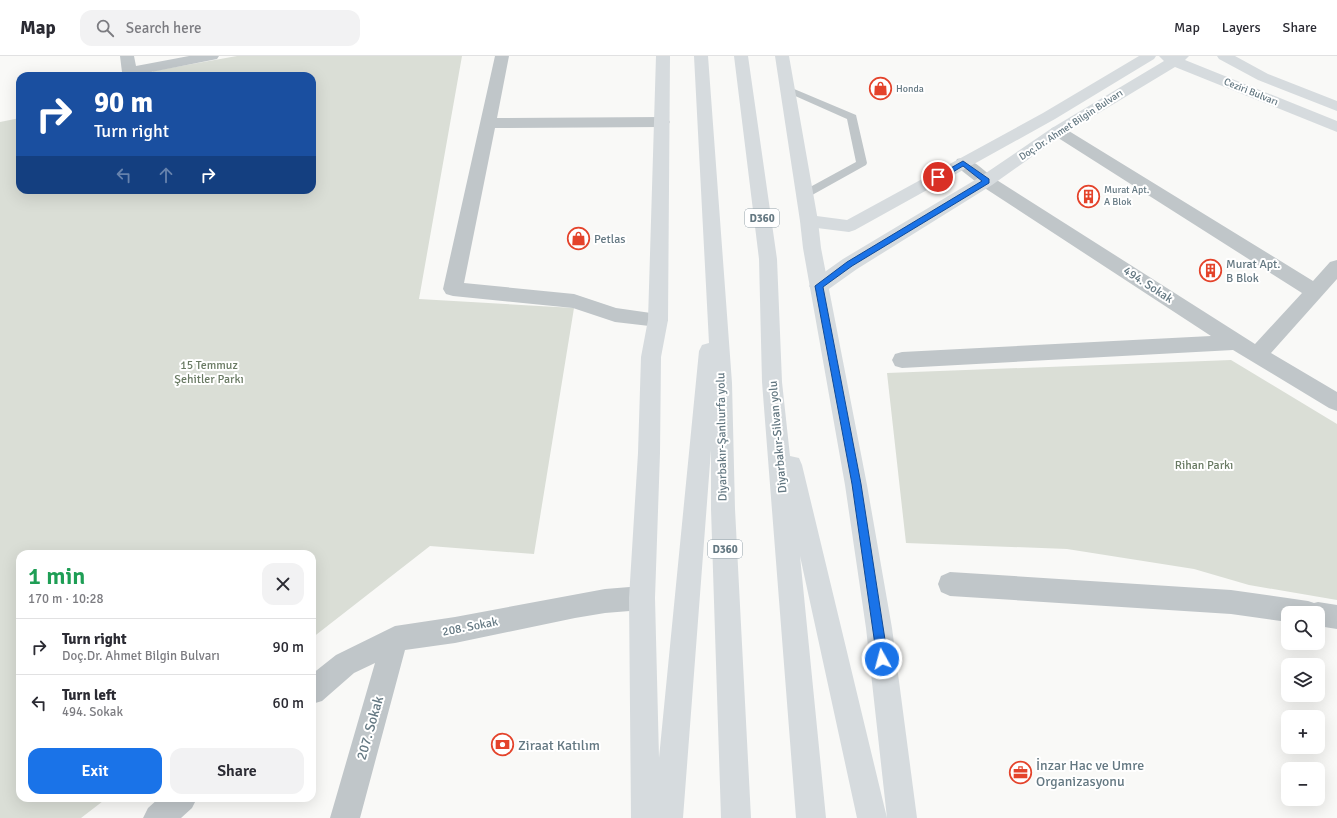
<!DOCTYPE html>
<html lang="en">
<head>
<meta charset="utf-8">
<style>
  body { margin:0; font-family:Signika,sans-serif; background:#f2f2f3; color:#2b2b33; height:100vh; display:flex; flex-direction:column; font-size:15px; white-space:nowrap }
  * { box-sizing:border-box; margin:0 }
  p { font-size:13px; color:#7c7c81 }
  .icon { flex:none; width:22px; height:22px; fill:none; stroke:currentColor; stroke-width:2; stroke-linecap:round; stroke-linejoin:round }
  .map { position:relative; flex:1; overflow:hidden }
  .sheet { position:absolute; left:16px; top:494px; width:300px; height:252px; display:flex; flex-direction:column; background:#fff; border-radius:12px; box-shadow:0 4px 16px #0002 }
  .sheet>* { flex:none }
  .hud { position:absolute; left:16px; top:16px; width:300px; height:122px; border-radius:12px; box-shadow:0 4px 16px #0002; background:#1a4fa0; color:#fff; overflow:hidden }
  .controls { position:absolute; left:1281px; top:550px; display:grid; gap:8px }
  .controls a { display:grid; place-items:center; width:44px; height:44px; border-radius:8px; background:#fff; box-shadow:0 4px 16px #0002; font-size:20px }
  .pin { position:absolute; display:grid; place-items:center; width:34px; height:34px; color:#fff; margin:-17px; border:2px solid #fff; border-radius:50%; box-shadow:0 1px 4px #0007 }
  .me { position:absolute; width:44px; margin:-22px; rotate:353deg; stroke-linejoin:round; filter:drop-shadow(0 0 3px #0008) }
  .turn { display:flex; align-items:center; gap:14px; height:84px; padding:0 12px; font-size:18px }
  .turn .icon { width:52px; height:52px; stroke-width:2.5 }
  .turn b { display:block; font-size:28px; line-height:34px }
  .lanes { display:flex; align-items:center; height:38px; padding:0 12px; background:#0003; justify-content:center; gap:20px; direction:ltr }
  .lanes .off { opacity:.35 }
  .round { display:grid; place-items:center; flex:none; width:42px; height:42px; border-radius:12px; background:#f2f2f3 }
  .headline { display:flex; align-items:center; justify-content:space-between; height:68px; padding:0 12px }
  h1 { font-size:24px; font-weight:600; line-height:30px; color:#1e9e55 }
  .button { display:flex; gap:8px; margin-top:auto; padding:8px 12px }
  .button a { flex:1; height:46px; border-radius:12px; background:#1a73e8; color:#fff; font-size:16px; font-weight:600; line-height:46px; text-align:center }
  .button a+a { background:#f2f2f3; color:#2b2b33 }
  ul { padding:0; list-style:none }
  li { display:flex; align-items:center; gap:12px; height:56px; padding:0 12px; border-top:1px solid #e1e1e2 }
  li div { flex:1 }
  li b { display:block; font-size:15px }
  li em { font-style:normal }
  header { display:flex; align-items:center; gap:24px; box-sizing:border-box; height:56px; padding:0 20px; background:#fff; border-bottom:1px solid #e1e1e2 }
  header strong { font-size:19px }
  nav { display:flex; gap:22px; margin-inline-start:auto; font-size:14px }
  .search { width:280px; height:36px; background:#f2f2f3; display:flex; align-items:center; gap:10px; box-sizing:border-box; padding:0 14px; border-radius:12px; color:#7c7c81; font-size:15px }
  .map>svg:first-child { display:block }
  .green { fill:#daded6 }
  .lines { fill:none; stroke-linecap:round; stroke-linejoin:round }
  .lane { fill:#c0c6c9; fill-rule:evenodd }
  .street { fill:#c0c6c9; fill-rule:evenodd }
  .secondary { fill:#d6dbde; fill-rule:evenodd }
  .highway { fill:#d6dbde; fill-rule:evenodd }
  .route { fill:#1a73e8; stroke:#114b97 }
  .labels { text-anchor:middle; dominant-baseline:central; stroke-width:4; stroke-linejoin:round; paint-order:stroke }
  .far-poi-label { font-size:10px; fill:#647882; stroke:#fff; text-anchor:start }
  .far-street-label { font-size:10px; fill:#647882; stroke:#fff }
  .shield { fill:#fff; stroke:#92a0a8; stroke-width:1 }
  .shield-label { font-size:11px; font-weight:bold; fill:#647882 }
  .poi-label { font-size:12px; fill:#647882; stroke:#fff; text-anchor:start }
  .street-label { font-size:12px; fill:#647882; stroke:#fff }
  .park-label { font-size:12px; fill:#697a63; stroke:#fff }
  .near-street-label { font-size:14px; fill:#647882; stroke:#fff }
  .near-poi-label { font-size:14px; fill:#647882; stroke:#fff; text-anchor:start }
</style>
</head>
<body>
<header>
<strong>Map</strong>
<div class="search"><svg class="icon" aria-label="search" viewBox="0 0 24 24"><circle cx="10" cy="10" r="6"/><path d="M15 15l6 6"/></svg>Search here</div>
<nav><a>Map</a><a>Layers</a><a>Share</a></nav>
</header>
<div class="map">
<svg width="1337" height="762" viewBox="0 0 1337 762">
  <rect width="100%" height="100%" fill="#f9f9f7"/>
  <path class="green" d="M 237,0 L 462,0 L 419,243 L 574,252 L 534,498 L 430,490 L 312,582 L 312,498 L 20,498 L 20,742 L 107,742 L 81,762 L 0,762 L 0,66 L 20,62 L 20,134 L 312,134 L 312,20 L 153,20 L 153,15 Z
    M 1231,304 L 1337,368 L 1337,544 L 1249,529 L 1194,513 L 1067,493 L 906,487 L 887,317 Z"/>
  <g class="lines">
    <path class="lane" d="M 787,30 L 856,59 L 867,107 L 866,109 L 805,143 L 801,142 L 800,139 L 801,136 L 856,106 L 847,63 L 784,35 L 782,33 L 784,31 Z"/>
    <path class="street" d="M 120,0 L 134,0 L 136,10 L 189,0 L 219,0 L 217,3 L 212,4 L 131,20 L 124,19 L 122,16 Z
      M 495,0 L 509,0 L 497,62 L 662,61 L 668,63 L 670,66 L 668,69 L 662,71 L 495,72 L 464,227 L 574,238 L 616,252 L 665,259 L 668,264 L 665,269 L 658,271 L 615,266 L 573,252 L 453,240 L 446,238 L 443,233 Z
      M 1058,70 L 1064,72 L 1313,225 L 1330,206 L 1337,204 L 1337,223 L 1271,297 L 1337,336 L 1337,355 L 1329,352 L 1233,294 L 902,312 L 895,310 L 892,304 L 895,298 L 902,296 L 1211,280 L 980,129 L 957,111 L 955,107 L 957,103 C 971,100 982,113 992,121 L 1255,288 L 1302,237 L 1052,78 L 1050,75 L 1052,72 Z
      M 950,516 L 1231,534 L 1308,545 L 1314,547 L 1318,546 L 1337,549 L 1337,573 L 1318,570 L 1318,557 L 1288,557 L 1288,566 L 1231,558 L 950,540 L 941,536 L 938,528 L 941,520 Z
      M 642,530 L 651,533 L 655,542 L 651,551 L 642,554 L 605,557 L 575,562 L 455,587 L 405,594 L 360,762 L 330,762 L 375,607 L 354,617 L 322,645 L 312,648 L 312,618 L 336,599 L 395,570 L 455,561 L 605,533 Z
      M 159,742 L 197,742 L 192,752 L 181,762 L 143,762 L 148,752 Z"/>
    <path class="secondary" d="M 1139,0 L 1156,0 L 1154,3 L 1055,63 L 855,174 L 849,176 L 809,171 L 803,169 L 800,165 L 803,161 L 809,159 L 847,164 L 1043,57 Z
      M 1159,0 L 1189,0 L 1185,4 L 1337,65 L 1337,76 L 1175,11 L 1064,78 L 992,129 L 857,213 L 826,235 L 819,237 L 812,235 L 809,230 L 812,225 L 843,203 L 980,121 L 1052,72 L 1164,5 Z
      M 1217,0 L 1235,0 L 1268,18 L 1337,45 L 1337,55 L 1258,24 L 1219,3 Z"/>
    <path class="highway" d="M 656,0 L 670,0 L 668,264 L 661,301 L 660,397 L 655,542 L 659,702 L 699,295 L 702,289 L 709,287 L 694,0 L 708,0 L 732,327 L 735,453 L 751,762 L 721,762 L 711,453 L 711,394 L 683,762 L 631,762 L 629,542 L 638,397 L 641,301 L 648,264 Z
      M 734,0 L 748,0 L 777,203 L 782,326 L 790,400 L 799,402 L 802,409 L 887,762 L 857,762 L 800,500 L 826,762 L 796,762 L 762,326 L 759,203 Z
      M 775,0 L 789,0 L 818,165 L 821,192 L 867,429 L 892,572 L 917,762 L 887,762 L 866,572 L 845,429 L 803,192 L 800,165 Z"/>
  </g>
  <path class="route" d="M 963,105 L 989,123 L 989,127 L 852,210 L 823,231 L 861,428 L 888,603 L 886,607 L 882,609 L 879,607 L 877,603 L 852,428 L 815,230 L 847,206 L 982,125 L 963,110 L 941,123 L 936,123 L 935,121 Z"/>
  <defs>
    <symbol id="shop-ring" viewBox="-11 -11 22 22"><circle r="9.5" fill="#fff" stroke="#e4432b" stroke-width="1.5"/><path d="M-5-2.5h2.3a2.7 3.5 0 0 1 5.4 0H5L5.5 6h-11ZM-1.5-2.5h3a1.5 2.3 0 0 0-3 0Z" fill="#e4432b"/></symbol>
    <symbol id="building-ring" viewBox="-11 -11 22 22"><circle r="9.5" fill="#fff" stroke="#e4432b" stroke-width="1.5"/><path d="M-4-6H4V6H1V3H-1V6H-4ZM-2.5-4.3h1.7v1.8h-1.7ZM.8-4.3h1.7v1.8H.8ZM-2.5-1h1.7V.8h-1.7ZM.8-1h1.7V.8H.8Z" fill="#e4432b"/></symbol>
    <symbol id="bank-ring" viewBox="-11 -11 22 22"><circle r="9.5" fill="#fff" stroke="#e4432b" stroke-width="1.5"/><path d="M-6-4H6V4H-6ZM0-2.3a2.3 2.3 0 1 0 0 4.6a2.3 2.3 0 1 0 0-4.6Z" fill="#e4432b"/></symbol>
    <symbol id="office-ring" viewBox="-11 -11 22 22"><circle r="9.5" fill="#fff" stroke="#e4432b" stroke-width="1.5"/><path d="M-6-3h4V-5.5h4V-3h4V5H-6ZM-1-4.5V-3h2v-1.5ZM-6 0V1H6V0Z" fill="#e4432b"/></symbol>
  </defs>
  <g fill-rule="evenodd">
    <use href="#shop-ring" x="868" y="20" width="25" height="25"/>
    <use href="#building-ring" x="1076" y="128" width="25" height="25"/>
    <use href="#shop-ring" x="566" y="170" width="25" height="25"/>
    <use href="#building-ring" x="1198" y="202" width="25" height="25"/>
    <use href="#bank-ring" x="490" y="676" width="25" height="25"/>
    <use href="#office-ring" x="1008" y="704" width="25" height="25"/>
  </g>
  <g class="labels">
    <g class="far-poi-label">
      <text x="896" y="33">Honda</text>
      <text x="1104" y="134">Murat Apt.<tspan x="1104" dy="12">A Blok</tspan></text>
    </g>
    <g class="far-street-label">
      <text transform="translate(1251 36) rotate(22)">Ceziri Bulvarı</text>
      <text transform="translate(1071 69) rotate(-33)">Doç.Dr. Ahmet Bilgin Bulvarı</text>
    </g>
    <g class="shield">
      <rect x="745" y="153" width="34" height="18" rx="3"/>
      <rect x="708" y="484" width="34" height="18" rx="3"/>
    </g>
    <g class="shield-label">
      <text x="762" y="162">D360</text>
      <text x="725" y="493">D360</text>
    </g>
    <g class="poi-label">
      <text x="594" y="183">Petlas</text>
      <text x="1226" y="208">Murat Apt.<tspan x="1226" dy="14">B Blok</tspan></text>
    </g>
    <g class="street-label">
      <text transform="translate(1148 229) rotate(33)">494. Sokak</text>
      <text transform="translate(722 381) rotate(-91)">Diyarbakır-Şanlıurfa yolu</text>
      <text transform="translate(778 381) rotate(-95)">Diyarbakır-Silvan yolu</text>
      <text transform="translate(470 571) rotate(-11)">208. Sokak</text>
    </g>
    <g class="park-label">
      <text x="209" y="309">15 Temmuz<tspan x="209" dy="14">Şehitler Parkı</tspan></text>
      <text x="1204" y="409">Rihan Parkı</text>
    </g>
    <g class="near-street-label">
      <text transform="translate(370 672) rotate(-74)">207. Sokak</text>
    </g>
    <g class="near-poi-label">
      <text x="518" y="689">Ziraat Katılım</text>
      <text x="1036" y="709">İnzar Hac ve Umre<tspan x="1036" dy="16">Organizasyonu</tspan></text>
    </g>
  </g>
</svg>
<div class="controls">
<a><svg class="icon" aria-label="search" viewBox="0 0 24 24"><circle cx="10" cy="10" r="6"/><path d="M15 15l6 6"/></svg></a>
<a><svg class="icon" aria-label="layers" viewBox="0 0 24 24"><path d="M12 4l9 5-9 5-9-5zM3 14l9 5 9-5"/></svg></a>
<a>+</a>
<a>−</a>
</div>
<div class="pin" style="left:938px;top:121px;background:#d93025"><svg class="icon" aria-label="arrive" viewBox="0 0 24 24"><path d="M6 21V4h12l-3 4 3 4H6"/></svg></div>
<svg class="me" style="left:882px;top:603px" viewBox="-20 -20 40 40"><circle r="17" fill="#1a73e8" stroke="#fff" stroke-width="3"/><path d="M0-11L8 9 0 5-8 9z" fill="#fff"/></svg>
<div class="hud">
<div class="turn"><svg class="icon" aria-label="right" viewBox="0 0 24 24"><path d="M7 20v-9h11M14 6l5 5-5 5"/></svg><div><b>90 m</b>Turn right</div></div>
<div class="lanes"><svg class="icon off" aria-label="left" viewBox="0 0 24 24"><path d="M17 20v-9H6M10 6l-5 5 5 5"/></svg><svg class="icon off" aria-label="ahead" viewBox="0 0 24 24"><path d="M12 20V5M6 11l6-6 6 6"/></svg><svg class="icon" aria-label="right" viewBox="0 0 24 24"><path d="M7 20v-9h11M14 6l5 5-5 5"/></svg></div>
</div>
<section class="sheet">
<div class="headline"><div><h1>1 min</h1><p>170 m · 10:28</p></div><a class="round"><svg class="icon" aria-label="close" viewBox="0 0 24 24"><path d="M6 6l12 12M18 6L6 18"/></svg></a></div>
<ul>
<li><svg class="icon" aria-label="right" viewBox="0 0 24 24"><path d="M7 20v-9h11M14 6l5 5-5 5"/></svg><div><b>Turn right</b><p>Doç.Dr. Ahmet Bilgin Bulvarı</p></div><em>90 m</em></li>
<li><svg class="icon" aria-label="left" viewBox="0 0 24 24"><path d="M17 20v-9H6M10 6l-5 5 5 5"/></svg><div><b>Turn left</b><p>494. Sokak</p></div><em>60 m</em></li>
</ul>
<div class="button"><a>Exit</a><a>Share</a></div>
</section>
</div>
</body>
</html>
